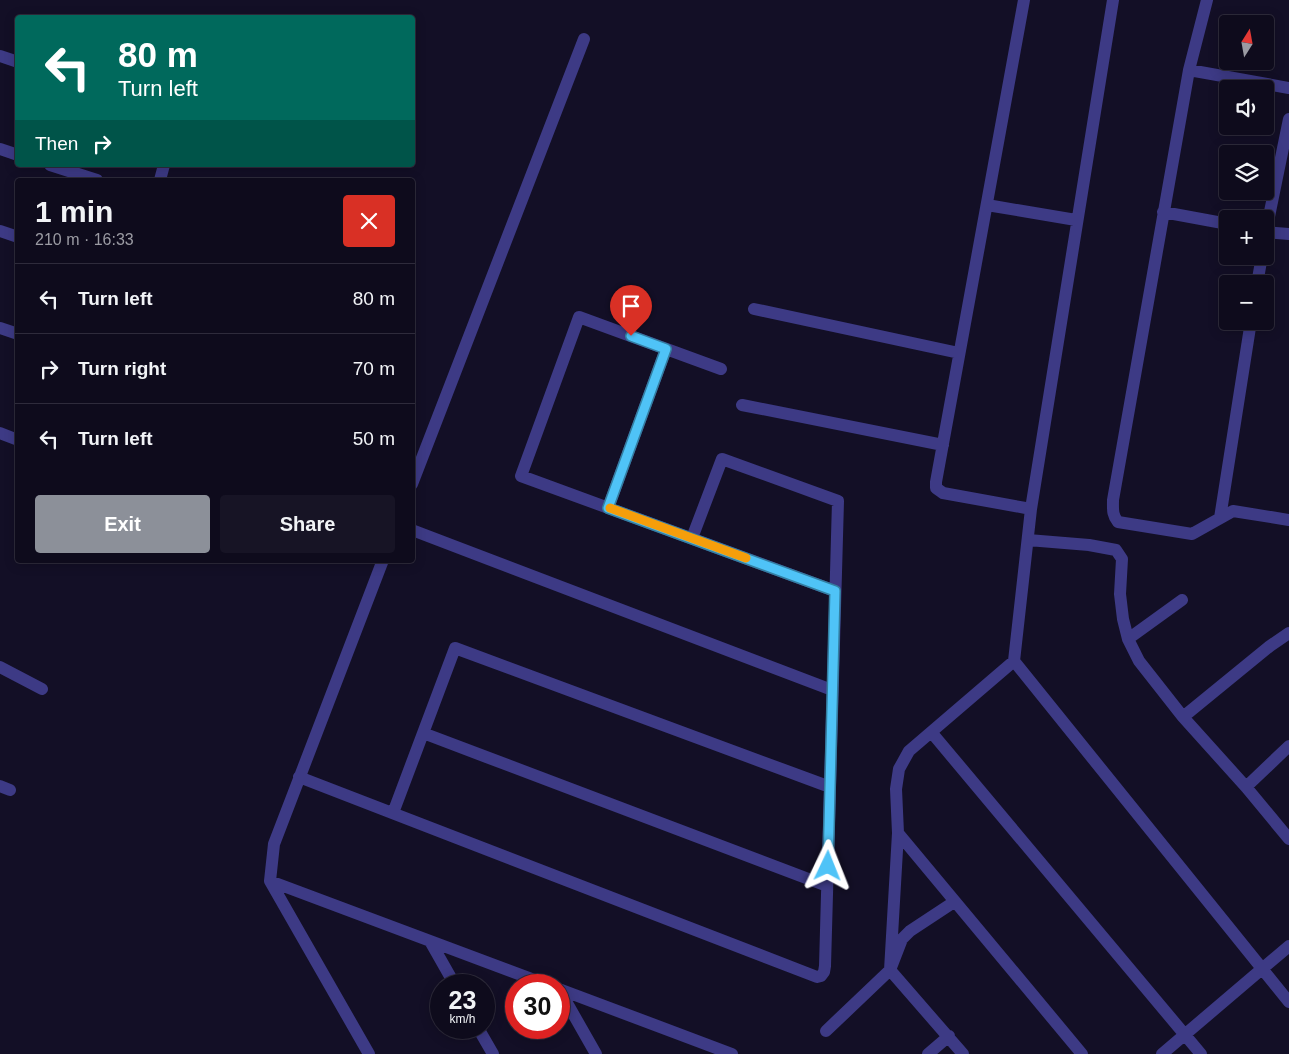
<!DOCTYPE html>
<html lang="en">
<head>
<meta charset="utf-8">
<style>
  body { margin:0; font-family:Helvetica,sans-serif; background:#171425; color:#f1f3f6; height:100vh; display:flex; flex-direction:column; font-size:19px; white-space:nowrap }
  * { box-sizing:border-box; margin:0 }
  p { font-size:16px; color:#9b9ba3 }
  .icon { flex:none; width:28px; height:28px; fill:none; stroke:currentColor; stroke-width:2; stroke-linecap:round; stroke-linejoin:round }
  .map { position:relative; flex:1; overflow:hidden }
  .sheet { position:absolute; left:15px; top:178px; width:400px; height:385px; display:flex; flex-direction:column; background:#0e0b1c; border-radius:5px; box-shadow:0 2px 12px #0003,0 0 0 1px #2e2b3b }
  .sheet>* { flex:none }
  .hud { position:absolute; left:15px; top:15px; width:400px; height:152px; border-radius:5px; box-shadow:0 2px 12px #0003,0 0 0 1px #2e2b3b; background:#00695c; color:#fff; overflow:hidden }
  .needle { width:32px; rotate:11deg }
  .fabs { position:absolute; left:1219px; top:15px; display:grid; gap:10px }
  .fabs a { display:grid; place-items:center; width:55px; height:55px; border-radius:5px; background:#0e0b1c; box-shadow:0 2px 12px #0003,0 0 0 1px #2e2b3b; font-size:25px }
  .speed { position:absolute; left:430px; top:974px; display:flex; gap:10px; font-size:25px; font-weight:700; text-align:center }
  .speed>* { display:grid; place-content:center; width:65px; height:65px; border-radius:50%; background:#0e0b1c; box-shadow:0 2px 12px #0003,0 0 0 1px #2e2b3b; line-height:1 }
  .speed small { font-size:12px; font-weight:400 }
  .speed .limit { border:8px solid #d22; background:#fff; color:#111 }
  .pin { position:absolute; display:grid; place-items:center; width:42px; height:42px; color:#fff; margin:-51px -21px; border-radius:50% 50% 50% 0; rotate:-45deg; box-shadow:0 0 5px #0007 }
  .pin .icon { rotate:45deg }
  .me { position:absolute; width:55px; margin:-28px; rotate:2deg; stroke-linejoin:round; filter:drop-shadow(0 0 4px #0008) }
  .turn { display:flex; align-items:center; gap:18px; height:105px; padding:0 20px; font-size:22px }
  .turn .icon { width:65px; height:65px; stroke-width:2.5 }
  .turn b { display:block; font-size:35px; line-height:42px }
  .then { display:flex; align-items:center; height:48px; padding:0 20px; background:#0003; gap:10px; font-size:19px }
  .round { display:grid; place-items:center; flex:none; width:52px; height:52px; border-radius:5px; background:#171425 }
  .headline { display:flex; align-items:center; justify-content:space-between; height:85px; padding:0 20px }
  h1 { font-size:30px; font-weight:800; line-height:38px }
  .primary-button { display:flex; gap:10px; margin-top:auto; padding:10px 20px }
  .primary-button a { flex:1; height:58px; border-radius:5px; background:#8c9099; color:#fff; font-size:20px; font-weight:800; line-height:58px; text-align:center }
  .primary-button a+a { background:#171425; color:#f1f3f6 }
  ul { padding:0; list-style:none }
  li { display:flex; align-items:center; gap:15px; height:70px; padding:0 20px; border-top:1px solid #2e2b3b }
  li div { flex:1 }
  li b { display:block; font-size:19px }
  li em { font-style:normal }
  .map>svg:first-child { display:block }
  .lines { fill:none; stroke-linecap:round; stroke-linejoin:round }
  .minor { stroke:#3d3a85; stroke-width:12 }
  .route-casing { stroke:#337fa1; stroke-width:12 }
  .route { stroke:#4fc3f7; stroke-width:9 }
  .slow { stroke:#f59e0b; stroke-width:9 }
</style>
</head>
<body>
<div class="map">
<svg width="1289" height="1054" viewBox="0 0 1289 1054">
  <rect width="100%" height="100%" fill="#130f26"/>
  <g class="lines">
    <path class="minor" d="M 1024,0 L 936,482 L 936,488 L 943,493 L 1031,509
      M 1113,0 L 1031,509 L 1014,661 L 1289,1002
      M 1207,0 L 1189,70 L 1113,500 C 1113,509 1112,515 1118,522 L 1192,534 L 1233,511 L 1289,520
      M 0,56 L 18,62
      M 1189,70 L 1289,88
      M 0,149 L 18,155
      M 50,165 L 97,180
      M 160,180 L 164,165
      M 987,205 L 1076,220
      M 1163,212 L 1228,224
      M 0,231 L 18,237
      M 1265,232 L 1289,234
      M 1265,236 L 1289,119
      M 1257,284 L 1262,256
      M 754,309 L 959,353
      M 0,328 L 18,334
      M 721,369 L 579,317 L 521,476 L 835,591
      M 742,405 L 943,445
      M 0,433 L 18,440
      M 412,484 L 584,39
      M 608,508 L 666,349
      M 1220,518 L 1251,321
      M 412,530 L 832,690
      M 1028,540 L 1089,545 L 1116,550 L 1122,559 L 1120,594 L 1123,619 L 1128,639 L 1139,661 L 1183,717 L 1246,787 L 1289,839
      M 1128,639 L 1182,600
      M 0,667 L 42,689
      M 1183,717 L 1270,646 L 1289,633
      M 423,733 L 827,886
      M 932,733 L 1201,1054
      M 299,777 L 817,977 L 821,976 L 824,972 L 825,966 L 838,501 L 722,459 L 692,538
      M 0,786 L 10,790
      M 1246,787 L 1289,746
      M 393,813 L 455,648 L 830,787
      M 898,833 L 1082,1054
      M 270,881 L 548,985
      M 430,941 L 455,985
      M 559,989 L 732,1054
      M 559,989 L 596,1054
      M 478,1028 L 493,1054
      M 826,1031 L 890,970 L 902,939 L 910,931 L 954,902
      M 369,1054 L 270,881 L 274,844 L 383,560
      M 928,1054 L 949,1036
      M 963,1054 L 890,970 L 898,833 L 896,789 L 899,769 L 909,751 L 1014,661
      M 1162,1054 L 1289,946"/>
  </g>
  <g class="lines">
    <defs>
      <path id="route" d="M 631,336 L 666,349 L 608,508 L 835,591 L 828,866"/>
    </defs>
    <use href="#route" class="route-casing"/>
    <use href="#route" class="route"/>
    <path class="slow" d="M 610,508 L 746,558"/>
  </g>
</svg>
<div class="fabs">
<a><svg class="needle" viewBox="-14 -14 28 28"><path d="M0-13l5 13h-10z" fill="#e53935"/><path d="M0 13l5-13h-10z" fill="#9b9ba3"/></svg></a>
<a><svg class="icon" aria-label="sound" viewBox="0 0 24 24"><path d="M4 9h4l5-4v14l-5-4H4zM17 9q2 3 0 6"/></svg></a>
<a><svg class="icon" aria-label="layers" viewBox="0 0 24 24"><path d="M12 4l9 5-9 5-9-5zM3 14l9 5 9-5"/></svg></a>
<a>+</a>
<a>−</a>
</div>
<div class="speed"><div>23<small>km/h</small></div><div class="limit">30</div></div>
<div class="pin" style="left:631px;top:336px;background:#d93025"><svg class="icon" aria-label="arrive" viewBox="0 0 24 24"><path d="M6 21V4h12l-3 4 3 4H6"/></svg></div>
<svg class="me" style="left:828px;top:866px" viewBox="-20 -20 40 40"><path d="M0-17L14 15 0 8-14 15z" fill="#4fc3f7" stroke="#fff" stroke-width="4"/></svg>
<div class="hud">
<div class="turn"><svg class="icon" aria-label="left" viewBox="0 0 24 24"><path d="M17 20v-9H6M10 6l-5 5 5 5"/></svg><div><b>80 m</b>Turn left</div></div>
<div class="then">Then<svg class="icon" aria-label="right" viewBox="0 0 24 24"><path d="M7 20v-9h11M14 6l5 5-5 5"/></svg></div>
</div>
<section class="sheet">
<div class="headline"><div><h1>1 min</h1><p>210 m · 16:33</p></div><a class="round" style="background:#d93025;color:#fff"><svg class="icon" aria-label="close" viewBox="0 0 24 24"><path d="M6 6l12 12M18 6L6 18"/></svg></a></div>
<ul>
<li><svg class="icon" aria-label="left" viewBox="0 0 24 24"><path d="M17 20v-9H6M10 6l-5 5 5 5"/></svg><div><b>Turn left</b></div><em>80 m</em></li>
<li><svg class="icon" aria-label="right" viewBox="0 0 24 24"><path d="M7 20v-9h11M14 6l5 5-5 5"/></svg><div><b>Turn right</b></div><em>70 m</em></li>
<li><svg class="icon" aria-label="left" viewBox="0 0 24 24"><path d="M17 20v-9H6M10 6l-5 5 5 5"/></svg><div><b>Turn left</b></div><em>50 m</em></li>
</ul>
<div class="primary-button"><a>Exit</a><a>Share</a></div>
</section>
</div>
</body>
</html>
